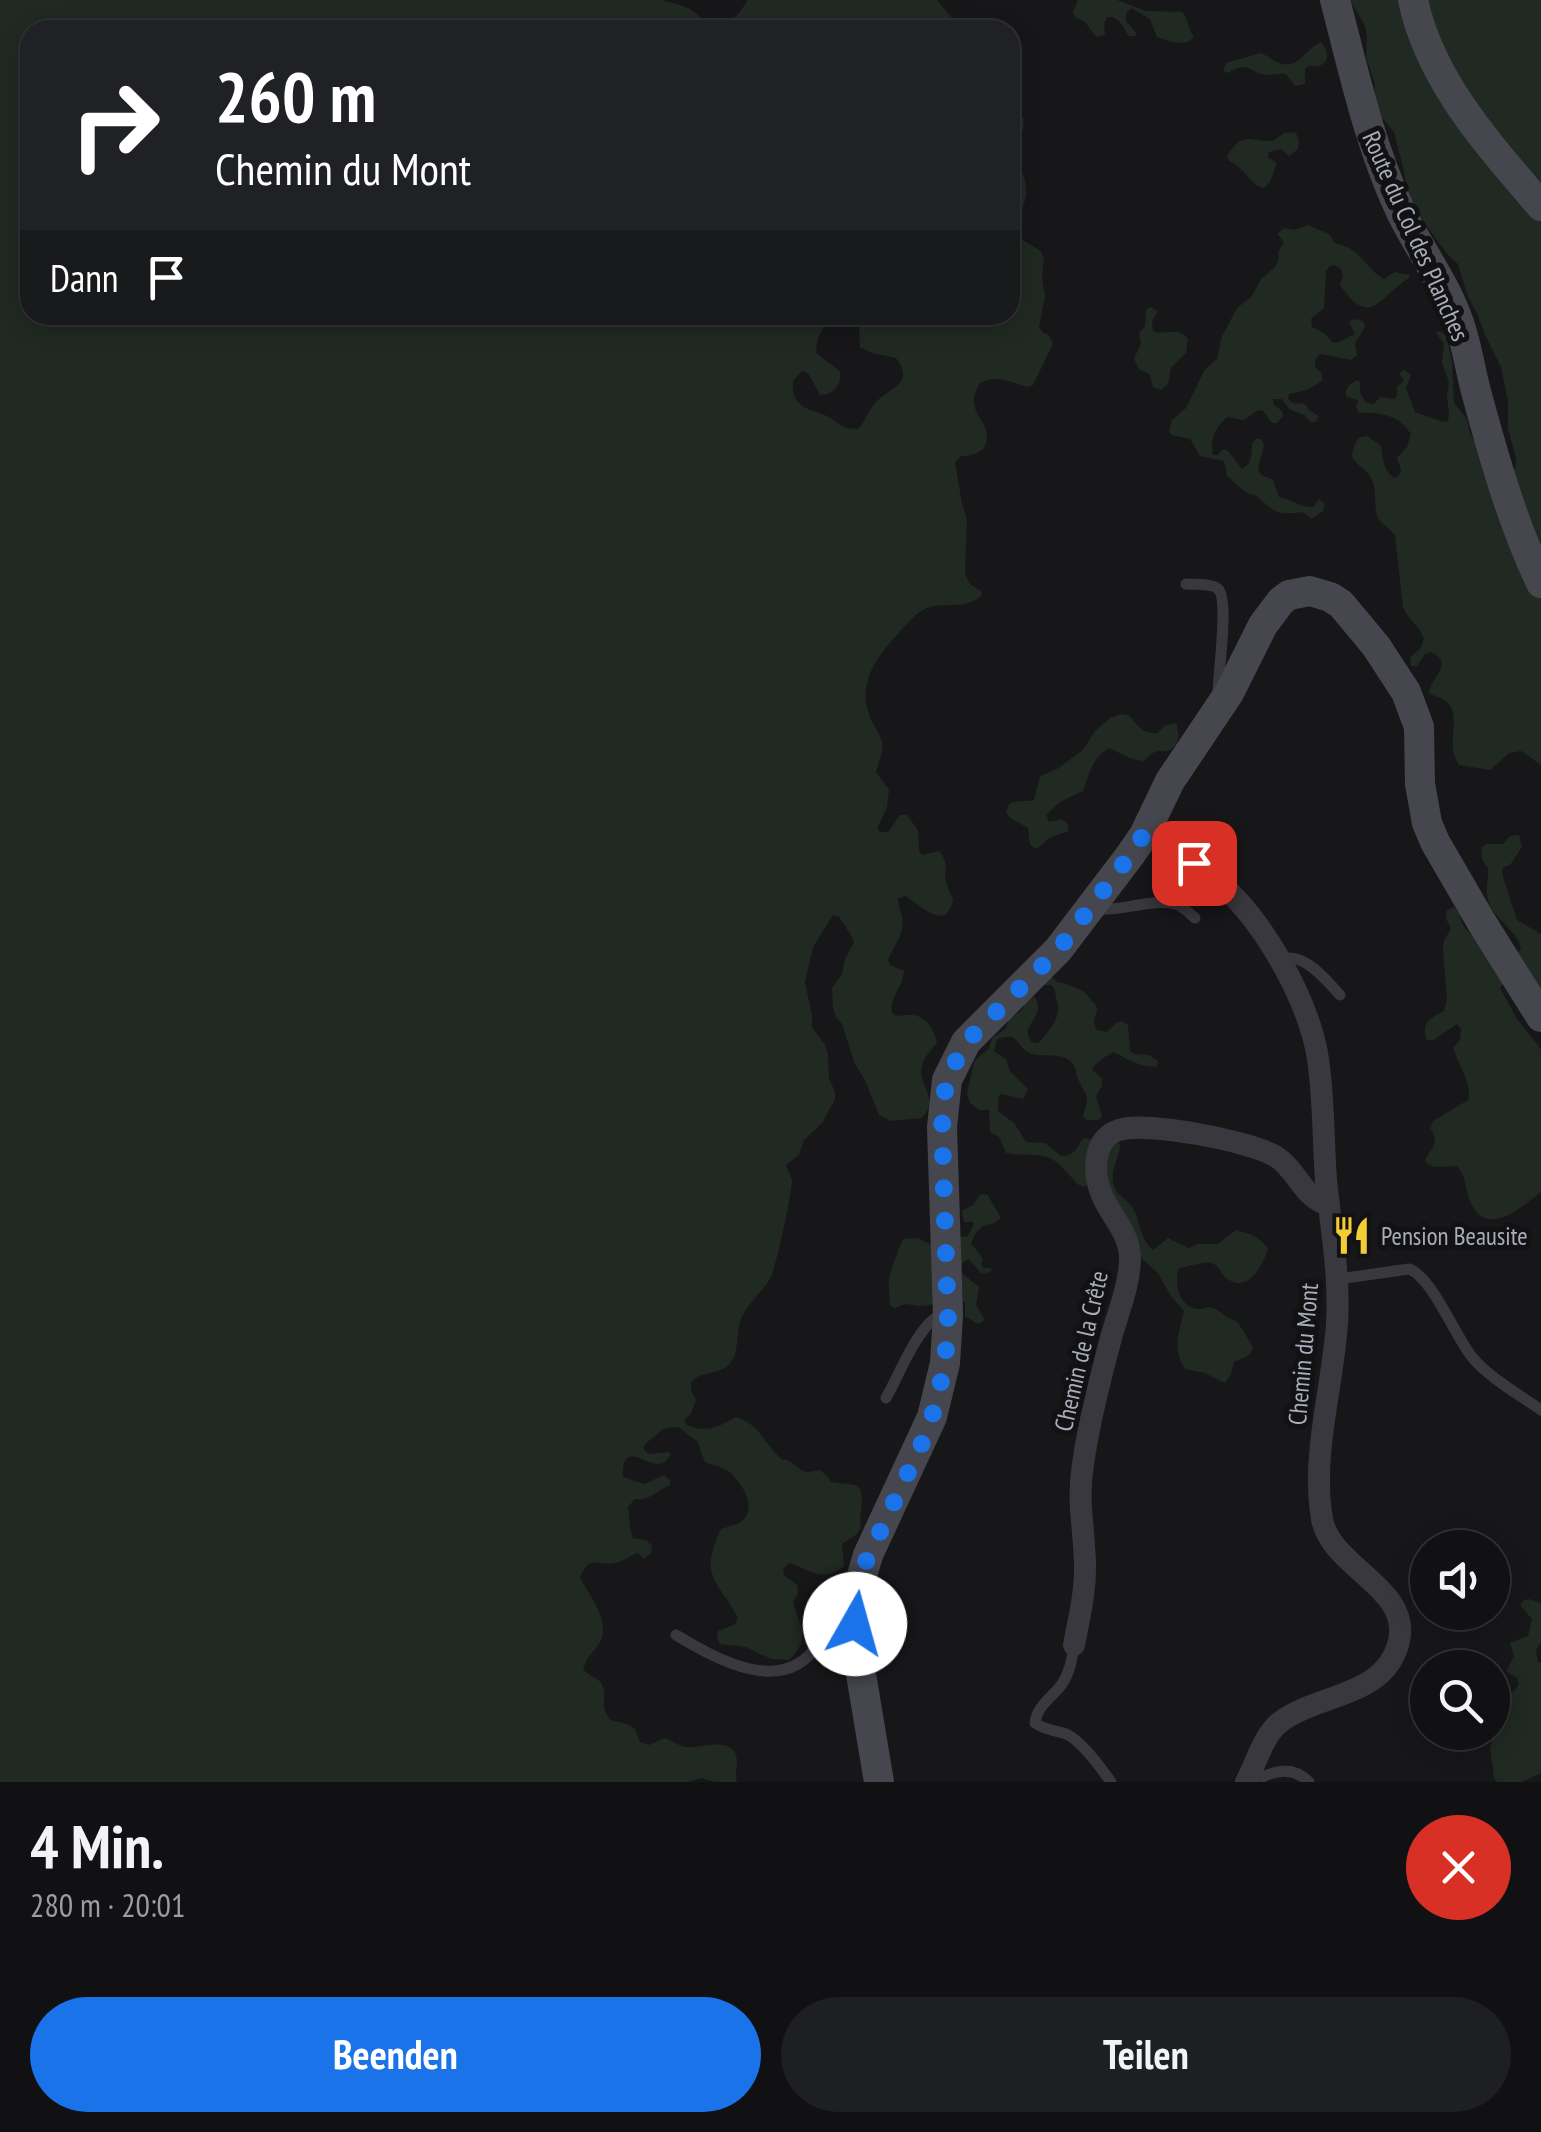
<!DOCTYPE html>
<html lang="de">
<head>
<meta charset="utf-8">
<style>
  body { margin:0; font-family:"PT Sans Narrow",sans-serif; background:#1e1f21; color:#f1f3f6; height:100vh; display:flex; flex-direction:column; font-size:38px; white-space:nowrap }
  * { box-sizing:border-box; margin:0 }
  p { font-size:32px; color:#9c9da0 }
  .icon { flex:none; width:55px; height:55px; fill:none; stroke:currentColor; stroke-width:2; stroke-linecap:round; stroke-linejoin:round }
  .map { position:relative; height:1782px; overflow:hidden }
  .drawer { display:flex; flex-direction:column; background:#111113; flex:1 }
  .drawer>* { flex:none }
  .hud { position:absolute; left:20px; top:20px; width:1000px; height:305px; border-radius:30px; box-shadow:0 5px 25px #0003,0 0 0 2px #303133; background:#202124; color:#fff; overflow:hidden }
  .fabs { position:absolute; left:1410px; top:1530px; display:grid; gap:20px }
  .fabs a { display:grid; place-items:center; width:100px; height:100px; border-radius:50%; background:#111113; box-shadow:0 5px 25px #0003,0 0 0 2px #303133; font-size:50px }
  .pin { position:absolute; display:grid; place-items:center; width:85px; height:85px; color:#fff; margin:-42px; border-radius:20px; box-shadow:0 5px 15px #0006 }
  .me { position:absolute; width:110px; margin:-55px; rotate:7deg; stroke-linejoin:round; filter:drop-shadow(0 0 8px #0008) }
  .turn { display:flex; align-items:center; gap:35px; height:210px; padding:0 30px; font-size:45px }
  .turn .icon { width:130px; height:130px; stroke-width:2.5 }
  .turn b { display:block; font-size:70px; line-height:85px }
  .then { display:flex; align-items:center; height:95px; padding:0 30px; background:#0003; gap:20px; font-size:38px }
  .round { display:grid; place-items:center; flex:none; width:105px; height:105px; border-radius:52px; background:#1e1f21 }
  .summary { display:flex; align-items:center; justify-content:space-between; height:170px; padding:0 30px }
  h1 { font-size:60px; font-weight:700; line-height:75px }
  .primary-button { display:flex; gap:20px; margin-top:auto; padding:20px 30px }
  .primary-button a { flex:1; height:115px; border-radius:60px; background:#1a73e8; color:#fff; font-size:40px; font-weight:700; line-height:115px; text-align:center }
  .primary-button a+a { background:#1e1f21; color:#f1f3f6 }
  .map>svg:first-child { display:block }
  .green { fill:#212923 }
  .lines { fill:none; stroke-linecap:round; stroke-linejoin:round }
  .lane { stroke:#38383e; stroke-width:11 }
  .street { stroke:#38383e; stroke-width:22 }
  .secondary { stroke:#46474e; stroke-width:30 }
  .route { stroke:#1a73e8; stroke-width:18; stroke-dasharray:0 32.4 }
  .labels { text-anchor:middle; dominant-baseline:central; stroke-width:10; stroke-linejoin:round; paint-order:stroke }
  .street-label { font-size:25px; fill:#a9acb9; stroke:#121214 }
  .poi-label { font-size:25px; fill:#a9acb9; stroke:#121214; text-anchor:start }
</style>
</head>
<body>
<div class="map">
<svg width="1541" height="1782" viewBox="0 0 1541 1782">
  <rect width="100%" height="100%" fill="#171719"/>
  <path class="green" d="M 0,0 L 661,0 C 672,3 686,5 694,12 C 705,20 709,26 724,28 L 739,13 L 748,0 L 937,0 L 962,30 L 30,30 L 30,315 L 831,315 C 824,329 814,337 817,354 L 840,371 C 842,385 834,394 820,395 L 808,373 L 802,371 L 793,381 C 791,410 810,408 829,417 C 834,419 837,424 842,426 C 847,429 853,428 858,429 C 866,421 868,410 876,402 C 891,386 915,385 896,358 L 872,353 L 860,347 L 859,326 L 854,315 L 1010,315 L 1010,103 L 1024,119 L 1023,130 L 1011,140 C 1009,164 1018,160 1024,177 C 1032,201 1017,212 1015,232 L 1019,238 L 1041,251 L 1044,259 L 1042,278 L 1045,296 L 1039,327 L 1042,332 L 1049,335 L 1053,344 L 1033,385 L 1027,387 C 1010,382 997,374 980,383 C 976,391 972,398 975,408 C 977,416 985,423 986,431 C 991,450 976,456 961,456 L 955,462 L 962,504 L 967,519 L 965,574 L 970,584 L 982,592 L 981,596 C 966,611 942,600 923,610 C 912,616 903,629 895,637 C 876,658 858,684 869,714 C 872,723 879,732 882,742 C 884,752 878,762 876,772 L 889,790 L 887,808 L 877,828 L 880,832 L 888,832 L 900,815 L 907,815 L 918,830 L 919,850 L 922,855 L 939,851 C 951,865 942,871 947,885 C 948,890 951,894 953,899 C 947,934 921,905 905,896 L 898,899 C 898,905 900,910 902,916 C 906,932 893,947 888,960 L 890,965 L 904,971 C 903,988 890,994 892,1013 L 896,1016 C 901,1016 906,1014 912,1015 C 927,1016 934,1030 937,1042 C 933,1048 925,1056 923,1063 C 914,1086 942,1095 922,1118 L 891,1121 L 879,1115 L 865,1080 L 855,1064 L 842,1024 L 836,1017 L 833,1007 L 832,988 L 842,974 L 845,959 L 854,942 C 851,934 844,925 839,917 L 833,915 L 813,947 L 805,982 L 812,1016 L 812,1027 L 825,1045 L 828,1054 L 829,1078 L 835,1092 L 835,1099 L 822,1123 L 804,1140 L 799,1155 L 786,1165 C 787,1167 791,1178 792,1179 C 793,1189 775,1272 770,1279 C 762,1292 749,1302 742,1317 C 735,1330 740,1351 731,1362 C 721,1376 701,1370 691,1382 L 691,1390 L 696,1400 L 691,1414 L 685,1419 L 685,1424 C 705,1434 718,1427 736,1417 C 760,1425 762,1440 777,1455 C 787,1465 780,1455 791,1462 C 805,1472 800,1474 820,1470 L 828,1477 L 831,1482 C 838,1484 851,1483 857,1486 C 867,1493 858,1515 861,1527 L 857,1534 L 842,1544 L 844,1566 C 822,1584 811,1570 789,1563 L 783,1569 L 784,1575 L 797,1585 L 798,1594 L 793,1602 C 800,1628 812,1637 789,1660 L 771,1659 L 746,1647 L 720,1644 L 717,1638 L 718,1631 L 735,1624 L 738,1618 C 718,1580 698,1577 721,1529 C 727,1527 738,1525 743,1520 C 758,1506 740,1480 728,1471 C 721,1466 712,1465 705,1462 L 697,1441 L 678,1427 L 663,1429 L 644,1445 L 644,1450 L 649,1454 L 669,1452 L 671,1455 C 666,1460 665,1464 657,1464 C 644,1463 621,1441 623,1477 L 644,1484 L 664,1475 L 670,1480 L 670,1485 C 655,1491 653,1500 635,1499 L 628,1507 C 630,1518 629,1528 633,1538 L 646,1540 L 652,1546 L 651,1553 L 644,1559 L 638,1553 C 630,1555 623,1562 614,1563 C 596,1566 589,1554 580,1578 C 591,1598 615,1626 596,1648 C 589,1657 586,1658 583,1670 L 601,1682 L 604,1690 L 604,1709 L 610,1720 L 628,1724 L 635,1729 L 640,1742 L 649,1745 L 664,1738 C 672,1740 678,1746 686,1747 C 700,1749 723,1738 734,1751 C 740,1758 734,1774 737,1782 L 715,1782 L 702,1778 L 688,1782 L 0,1782 Z
    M 1078,0 L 1117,0 L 1146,11 L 1182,12 C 1188,18 1188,29 1194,37 C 1185,48 1169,41 1157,37 L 1150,19 L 1131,8 L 1126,14 L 1126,21 L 1136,33 L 1135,36 L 1129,36 C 1123,27 1119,16 1107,17 L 1104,23 L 1105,35 L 1096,37 L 1085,22 L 1075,17 L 1073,12 Z
    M 1350,0 L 1541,0 L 1541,765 L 1521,751 L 1509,753 L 1490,770 L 1459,765 C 1440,736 1474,705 1429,694 C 1429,678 1456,664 1431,652 L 1425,654 L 1417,666 L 1411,666 L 1410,657 L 1420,649 L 1424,639 C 1420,626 1408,620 1403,607 L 1395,536 C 1391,528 1382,525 1378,518 C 1373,508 1378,490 1371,478 C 1364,464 1345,463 1355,445 C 1359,436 1359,438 1367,436 L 1381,446 C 1383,458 1383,472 1395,478 L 1399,475 L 1401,470 L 1397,458 L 1407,447 L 1411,434 C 1399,415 1380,412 1359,413 L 1356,407 L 1358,400 L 1347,397 L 1345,393 L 1349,385 L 1357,380 L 1360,382 L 1360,392 L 1365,402 L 1373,404 L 1381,397 L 1394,399 L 1397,396 L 1397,387 L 1404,381 L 1399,373 L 1404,370 L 1411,375 L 1406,388 L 1415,412 L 1443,422 L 1448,421 L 1449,414 L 1447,397 L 1449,382 L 1442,363 L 1444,344 L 1436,333 L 1439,331 L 1446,334 L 1452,361 L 1454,403 L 1467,419 L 1470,433 L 1490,470 L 1515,469 L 1516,458 L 1508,429 L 1508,401 L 1501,367 L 1484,333 L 1478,315 L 1468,297 L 1458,264 L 1448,255 L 1428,228 L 1407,193 L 1404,171 L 1394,132 L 1378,113 L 1374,102 L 1375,84 L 1366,57 L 1367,36 L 1365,26 Z
    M 1321,42 C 1333,55 1327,69 1309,66 L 1305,69 L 1305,84 L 1295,86 L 1286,74 C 1280,73 1274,75 1268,75 C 1248,73 1249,60 1228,73 L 1223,71 L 1226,63 L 1261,53 C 1266,55 1271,59 1276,62 C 1299,72 1304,49 1321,42 Z
    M 1291,132 L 1296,133 L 1299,140 L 1298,149 L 1289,156 L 1281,149 L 1269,152 L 1268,157 L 1277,163 L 1270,182 L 1264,188 C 1249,185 1247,169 1229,161 L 1227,156 C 1244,130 1247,142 1273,141 L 1284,133 Z
    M 1308,225 L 1329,234 L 1335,243 C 1364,250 1364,268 1384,279 L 1395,272 L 1409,275 L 1409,278 C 1380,295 1371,331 1340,285 L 1343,275 L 1341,269 L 1335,265 L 1330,266 L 1326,271 L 1324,308 L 1311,319 L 1312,327 L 1324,333 L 1333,343 L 1339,342 L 1355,334 L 1349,322 C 1354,318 1359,319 1364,322 L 1365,327 L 1355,343 L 1357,355 L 1351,360 L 1320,354 L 1315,360 L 1315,366 L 1322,374 L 1322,381 L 1307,390 L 1289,394 L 1288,399 L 1293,403 L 1305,404 L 1310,411 L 1319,416 L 1317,421 L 1312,423 L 1304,415 L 1289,409 L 1282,399 L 1273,399 L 1273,404 L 1282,411 L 1283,416 L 1277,423 L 1272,423 L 1263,411 L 1258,410 L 1244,420 L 1227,417 C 1216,427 1209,440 1213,455 L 1218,455 L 1223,449 L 1228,451 L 1242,469 C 1253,463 1251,454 1252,443 L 1256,439 L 1261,439 L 1264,445 L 1258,469 L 1261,475 L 1273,480 L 1279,497 C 1290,499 1302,508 1313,507 L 1319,499 L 1325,504 L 1323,511 L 1311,519 L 1303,512 C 1281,515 1276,514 1260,499 C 1251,491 1256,498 1246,492 C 1239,488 1234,481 1227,476 L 1224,461 L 1200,456 L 1190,439 L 1172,435 L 1169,431 L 1172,420 L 1186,408 L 1205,369 L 1217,359 L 1222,336 L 1237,308 L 1252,296 L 1261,279 L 1275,267 L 1279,258 L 1278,253 L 1284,242 L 1277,234 L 1284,228 L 1294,230 Z
    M 1150,307 L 1158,311 L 1152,321 L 1153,330 L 1157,333 C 1169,332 1181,329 1188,339 L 1186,353 L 1171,368 L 1168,384 L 1161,390 L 1153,387 L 1150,375 L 1139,369 L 1134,359 L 1141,343 L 1139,333 L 1145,326 L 1146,310 Z
    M 1120,714 L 1128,715 C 1139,725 1142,735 1158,733 L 1164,726 L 1176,723 C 1180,734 1180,748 1166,751 C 1163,752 1160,750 1157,751 C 1151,753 1148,758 1143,761 L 1132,759 L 1109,748 C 1092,758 1089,774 1083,791 L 1060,802 L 1046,815 L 1049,822 L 1061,819 L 1068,824 L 1068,831 L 1049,838 L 1037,849 L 1030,845 L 1028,828 L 1010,818 L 1006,812 L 1009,804 C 1018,800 1025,802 1034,800 L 1040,776 L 1057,769 L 1083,750 L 1095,731 L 1110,718 Z
    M 1519,835 L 1522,847 L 1510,865 L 1502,868 L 1503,877 L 1517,920 L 1541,934 L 1541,992 L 1529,970 L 1513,973 L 1500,988 L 1517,1019 L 1541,1049 L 1541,1192 C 1517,1211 1482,1241 1468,1195 C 1465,1185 1465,1175 1457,1166 L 1435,1167 L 1427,1164 L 1425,1160 C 1432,1148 1440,1141 1430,1129 L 1433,1121 L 1468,1100 C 1473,1086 1458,1064 1453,1048 L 1460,1040 L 1461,1029 L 1457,1024 L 1432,1041 L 1426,1039 C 1422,1022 1430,1018 1444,1011 L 1447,1000 L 1443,951 L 1444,941 L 1451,928 L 1446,919 L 1447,910 L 1454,907 C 1462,914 1459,920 1465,928 C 1476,943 1499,949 1515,956 L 1521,949 C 1517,929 1495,921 1488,901 C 1485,890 1489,879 1488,868 L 1482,859 L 1481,848 L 1486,844 L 1503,844 L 1510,836 Z
    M 1048,973 L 1057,982 L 1067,984 L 1083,991 L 1096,1005 L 1097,1010 L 1094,1021 L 1096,1030 L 1107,1032 L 1116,1023 L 1122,1021 L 1128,1025 L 1130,1051 L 1135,1054 L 1149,1055 L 1158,1061 L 1157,1066 C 1142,1069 1126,1058 1113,1052 C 1106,1056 1095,1063 1092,1070 L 1102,1078 L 1102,1086 L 1096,1096 L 1102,1116 L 1099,1120 L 1087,1120 L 1083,1117 C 1089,1093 1089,1102 1079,1081 C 1075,1074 1078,1073 1074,1066 C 1066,1050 1044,1059 1030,1053 C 1014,1046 1021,1031 997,1039 L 994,1051 L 1006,1059 L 1010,1071 L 1028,1089 L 1023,1099 L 1001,1094 L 998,1098 L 998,1111 L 1014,1123 L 1026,1142 L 1045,1143 L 1061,1156 C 1076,1156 1076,1147 1084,1138 L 1092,1139 L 1089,1152 L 1114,1140 L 1120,1144 C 1120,1157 1110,1170 1113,1183 C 1115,1195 1126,1198 1132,1207 C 1142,1221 1137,1235 1153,1250 L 1168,1238 L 1189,1248 L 1197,1244 L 1218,1244 L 1236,1230 C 1250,1234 1260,1237 1268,1248 C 1264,1264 1249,1292 1229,1280 C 1220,1275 1221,1266 1211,1263 C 1204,1261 1188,1267 1179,1268 C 1174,1283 1178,1307 1198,1309 C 1208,1310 1205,1304 1215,1309 C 1224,1313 1226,1319 1237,1321 L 1253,1347 C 1250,1358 1244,1357 1234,1362 L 1231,1374 L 1225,1383 L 1205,1373 L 1185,1369 C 1172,1349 1179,1332 1184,1311 L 1171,1296 L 1158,1273 L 1143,1260 L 1092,1184 L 1084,1187 L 1079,1185 C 1071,1178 1064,1167 1055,1161 C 1041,1151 1022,1157 1006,1153 L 999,1137 L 990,1132 L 989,1110 L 979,1110 L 970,1103 L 967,1093 L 974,1062 L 989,1048 L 992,1038 L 1005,1029 L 1010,1018 L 1022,1010 L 1026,1000 L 1035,997 C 1043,1011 1033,1018 1027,1031 L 1031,1042 L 1038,1043 C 1047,1034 1060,1019 1058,1006 C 1057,1000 1055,995 1055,989 L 1051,985 L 1043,985 Z
    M 987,1194 L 1001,1218 C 989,1230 981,1218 971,1243 L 983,1259 L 981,1264 L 983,1268 L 991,1268 L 992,1271 L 982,1274 L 969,1259 L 963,1262 L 961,1269 L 963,1274 L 979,1287 L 976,1305 L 985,1320 L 978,1324 L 965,1316 L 965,1302 L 961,1300 L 922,1306 L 905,1304 L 895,1308 L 890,1305 C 890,1297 888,1288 889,1279 C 889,1274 900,1246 903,1239 L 917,1238 L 939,1248 L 959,1237 L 967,1237 L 973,1226 L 973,1222 L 964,1222 L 962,1211 L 973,1205 L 980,1195 Z
    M 1529,1599 L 1541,1603 L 1541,1642 L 1536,1650 L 1538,1662 L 1541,1663 L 1541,1773 L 1522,1782 L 1497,1782 L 1494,1778 L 1490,1747 L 1498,1727 L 1499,1709 L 1503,1700 L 1515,1690 L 1519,1684 L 1517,1678 L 1506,1671 L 1514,1656 L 1510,1643 L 1528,1636 L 1532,1619 L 1520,1605 L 1524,1600 Z"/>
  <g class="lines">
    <path class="lane" d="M 1186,584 C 1195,585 1212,583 1218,589 C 1230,600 1217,677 1218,696
      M 1095,909 C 1121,912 1152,898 1175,904 C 1183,906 1189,913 1195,918
      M 1279,960 C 1303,950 1325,979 1340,995
      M 1338,1279 L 1409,1269 C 1432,1277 1455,1336 1472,1357 C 1488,1377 1520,1395 1541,1410
      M 886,1398 C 899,1376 920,1319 944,1314
      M 676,1635 C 716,1659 784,1698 818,1644 C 828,1628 832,1610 853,1604
      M 1074,1645 C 1072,1659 1070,1672 1062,1684 C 1052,1698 1037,1705 1035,1723 C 1044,1730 1055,1730 1066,1734 C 1081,1740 1101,1768 1111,1782
      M 1251,1773 L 1263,1777 C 1279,1769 1295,1768 1309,1782"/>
    <path class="street" d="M 1146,831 C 1170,848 1198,863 1220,883 C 1264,922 1309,1000 1318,1059 C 1324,1099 1323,1140 1326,1180 C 1331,1228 1340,1275 1337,1323 C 1333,1387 1311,1454 1322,1519 C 1331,1568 1411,1587 1399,1641 C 1386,1698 1317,1693 1279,1723 C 1263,1736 1256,1764 1246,1782
      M 1074,1645 C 1079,1618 1086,1591 1085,1563 C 1084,1527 1077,1501 1083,1464 C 1089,1422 1100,1380 1111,1338 C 1118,1312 1130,1285 1130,1257 C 1129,1232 1111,1217 1102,1195 C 1093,1174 1092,1138 1119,1130 C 1145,1121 1250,1141 1275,1156 C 1297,1169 1303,1199 1329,1205"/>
    <path class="secondary" d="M 1335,0 C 1354,72 1369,144 1401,212 C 1419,249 1444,281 1458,320 C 1467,344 1470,370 1477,395 C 1494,458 1513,524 1541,583
      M 1413,0 C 1430,81 1489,145 1541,206
      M 879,1782 L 859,1662 L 855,1624 L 855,1600 L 868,1555 L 932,1417 L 945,1363 L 948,1315 L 942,1127 L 947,1080 L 966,1042 L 1058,950 L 1131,854 L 1144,835 L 1170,781 L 1229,693 L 1263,625 L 1281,601 L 1289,595 L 1310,591 L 1330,597 L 1341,604 L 1376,646 L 1406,692 L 1419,727 L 1420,784 L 1427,823 L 1435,842 L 1482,923 L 1541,1017"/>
  </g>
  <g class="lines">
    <path class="route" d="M 855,1624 L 855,1600 L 862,1570 L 922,1443 L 936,1405 L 945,1362 L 948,1324 L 942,1127 L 946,1080 L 966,1042 L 1058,950 L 1131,854 L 1146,831 L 1194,863"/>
  </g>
  <defs>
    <symbol id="restaurant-bare" viewBox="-9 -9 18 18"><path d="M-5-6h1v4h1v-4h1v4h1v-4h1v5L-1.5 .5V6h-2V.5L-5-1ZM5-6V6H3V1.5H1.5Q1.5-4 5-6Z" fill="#f4cd34" stroke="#121214" stroke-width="2.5" paint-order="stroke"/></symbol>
  </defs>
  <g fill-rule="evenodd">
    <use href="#restaurant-bare" x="1324" y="1208" width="55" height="55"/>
  </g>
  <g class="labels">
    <g class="street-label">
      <text transform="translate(1416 236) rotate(66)">Route du Col des Planches</text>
      <text transform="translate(1081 1351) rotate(-77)">Chemin de la Crête</text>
      <text transform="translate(1303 1354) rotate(-85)">Chemin du Mont</text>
    </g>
    <g class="poi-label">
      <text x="1381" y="1236">Pension Beausite</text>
    </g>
  </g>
</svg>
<div class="fabs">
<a><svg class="icon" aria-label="sound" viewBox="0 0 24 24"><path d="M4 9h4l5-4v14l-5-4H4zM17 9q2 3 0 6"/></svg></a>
<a><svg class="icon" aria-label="search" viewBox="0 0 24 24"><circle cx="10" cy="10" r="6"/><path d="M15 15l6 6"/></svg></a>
</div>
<div class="pin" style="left:1194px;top:863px;background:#d93025"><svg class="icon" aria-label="arrive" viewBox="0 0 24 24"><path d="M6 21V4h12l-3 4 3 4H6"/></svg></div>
<svg class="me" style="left:855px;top:1624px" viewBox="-20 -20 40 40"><circle r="19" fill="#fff"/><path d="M0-13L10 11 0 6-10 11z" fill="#1a73e8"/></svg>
<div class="hud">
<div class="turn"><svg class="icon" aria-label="right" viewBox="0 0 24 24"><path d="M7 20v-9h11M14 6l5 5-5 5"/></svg><div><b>260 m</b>Chemin du Mont</div></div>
<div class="then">Dann<svg class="icon" aria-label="arrive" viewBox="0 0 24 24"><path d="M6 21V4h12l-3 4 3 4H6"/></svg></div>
</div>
</div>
<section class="drawer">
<div class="summary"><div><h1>4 Min.</h1><p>280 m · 20:01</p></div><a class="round" style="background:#d93025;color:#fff"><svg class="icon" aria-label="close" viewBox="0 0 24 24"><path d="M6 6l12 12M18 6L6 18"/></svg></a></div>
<div class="primary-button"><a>Beenden</a><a>Teilen</a></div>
</section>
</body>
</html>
